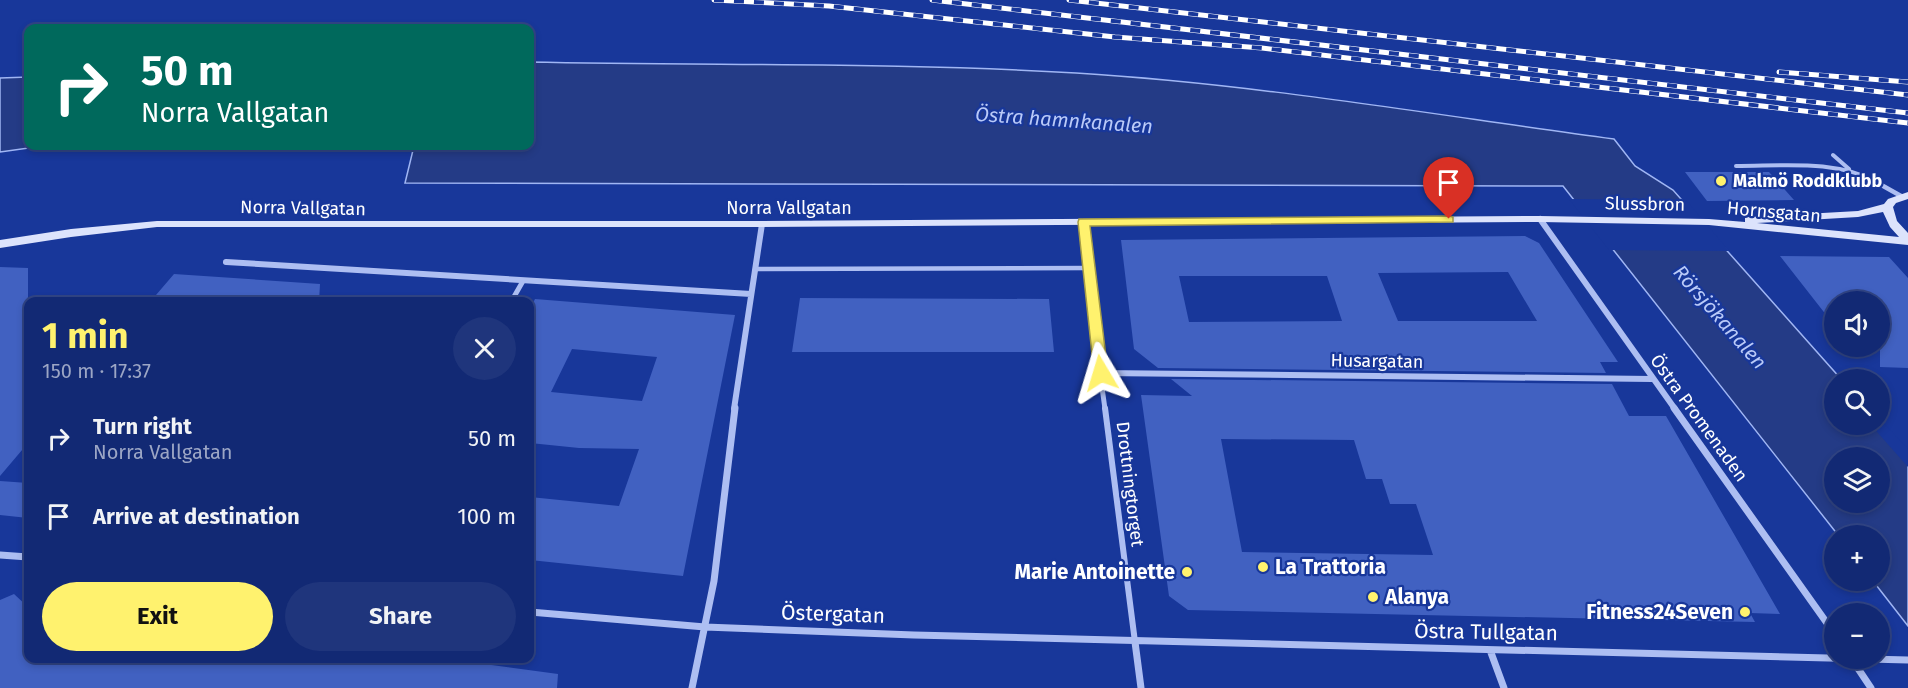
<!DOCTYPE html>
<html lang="en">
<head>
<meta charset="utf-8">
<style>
  body { margin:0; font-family:"Fira Sans",sans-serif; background:#1f357c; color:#f1f3f6; height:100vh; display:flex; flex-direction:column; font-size:22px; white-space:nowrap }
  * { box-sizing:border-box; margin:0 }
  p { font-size:20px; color:#9ca6c5 }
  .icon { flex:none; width:33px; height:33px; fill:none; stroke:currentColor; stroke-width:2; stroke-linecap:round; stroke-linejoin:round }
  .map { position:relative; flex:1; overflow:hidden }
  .panel { position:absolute; left:24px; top:297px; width:510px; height:366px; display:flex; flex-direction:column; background:#122974; border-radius:12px; box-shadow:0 3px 9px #0003,0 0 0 2px #314586 }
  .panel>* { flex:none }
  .guide { position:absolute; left:24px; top:24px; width:510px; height:126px; border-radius:12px; box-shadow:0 3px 9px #0003,0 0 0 2px #314586; background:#00695c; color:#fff; overflow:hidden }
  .fabs { position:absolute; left:1824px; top:291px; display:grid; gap:12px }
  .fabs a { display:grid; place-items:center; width:66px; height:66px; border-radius:50%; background:#122974; box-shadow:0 3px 9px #0003,0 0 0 2px #314586; font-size:30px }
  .pin { position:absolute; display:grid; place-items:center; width:51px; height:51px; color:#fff; margin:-62px -26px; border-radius:50% 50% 50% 0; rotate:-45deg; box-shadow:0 0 6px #0007 }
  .pin .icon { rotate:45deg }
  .me { position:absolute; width:66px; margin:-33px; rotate:353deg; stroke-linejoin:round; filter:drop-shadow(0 0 4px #0008) }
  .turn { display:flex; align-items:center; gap:21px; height:126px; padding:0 18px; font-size:27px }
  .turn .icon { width:78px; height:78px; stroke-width:2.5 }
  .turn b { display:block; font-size:42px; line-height:51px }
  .round { display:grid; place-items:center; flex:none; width:63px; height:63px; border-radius:32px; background:#1f357c }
  .head { display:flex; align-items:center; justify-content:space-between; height:102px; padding:0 18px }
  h1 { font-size:36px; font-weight:700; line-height:45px; color:#fff26e }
  .primary-button { display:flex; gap:12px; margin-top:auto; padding:12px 18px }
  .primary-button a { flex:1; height:69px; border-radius:36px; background:#fff26e; color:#111; font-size:24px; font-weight:700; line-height:69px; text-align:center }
  .primary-button a+a { background:#1f357c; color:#f1f3f6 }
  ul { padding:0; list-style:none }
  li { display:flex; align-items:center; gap:18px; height:78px; padding:0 18px }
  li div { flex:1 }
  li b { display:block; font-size:22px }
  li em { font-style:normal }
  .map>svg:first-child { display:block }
  .water { fill:#243b86; stroke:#a0b6f4; stroke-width:1.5; fill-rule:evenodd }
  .pier { fill:#18379a }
  .building { fill:#4161c1; fill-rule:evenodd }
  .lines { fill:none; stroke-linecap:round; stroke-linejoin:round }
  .service-far1 { stroke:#adbef2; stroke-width:4 }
  .service { stroke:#adbef2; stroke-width:4.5 }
  .pedestrian-far1 { stroke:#adbef2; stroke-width:5 }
  .pedestrian { stroke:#adbef2; stroke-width:6 }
  .minor-far1 { stroke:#adbef2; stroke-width:6 }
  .minor { stroke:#adbef2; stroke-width:7 }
  .secondary { fill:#dce3fc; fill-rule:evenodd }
  .rail-casing { stroke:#fff; stroke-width:5 }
  .rail { stroke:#18379a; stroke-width:4; stroke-dasharray:10; stroke-linecap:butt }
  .route { fill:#fff26e; stroke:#a69d48; stroke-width:1.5 }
  .poi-dot { fill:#fff26e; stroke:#18379a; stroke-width:2 }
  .labels { text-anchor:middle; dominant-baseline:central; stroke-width:4.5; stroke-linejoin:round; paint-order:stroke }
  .poi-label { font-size:18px; font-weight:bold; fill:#fff; stroke:#18379a; text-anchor:start }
  .street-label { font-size:18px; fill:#fff; stroke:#18379a }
  .water-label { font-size:20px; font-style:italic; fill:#bacaf8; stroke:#18379a }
  .near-poi-label { font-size:21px; font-weight:bold; fill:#fff; stroke:#18379a; text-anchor:start }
  .near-street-label { font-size:21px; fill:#fff; stroke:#18379a }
</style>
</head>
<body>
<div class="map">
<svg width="1908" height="688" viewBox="0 0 1908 688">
  <rect width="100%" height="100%" fill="#18379a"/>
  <path class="water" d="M 530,62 C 712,66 894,62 1076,73 C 1256,84 1435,115 1614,139 L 1635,166 L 1673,190 L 1841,379 L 1834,380 L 1834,424 L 1880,424 L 1908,454 L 1908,626 L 1873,581 L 1880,580 L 1880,536 L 1838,535 L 1563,186 L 405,183 L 414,146 L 530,146 ZM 1834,458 L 1880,458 L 1880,502 L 1834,502 Z
    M 28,77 L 28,146 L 43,146 L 0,152 L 0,78 Z"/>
  <path class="pier" d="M 1569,199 L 1686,200 L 1729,251 L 1609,250 Z
    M 1880,419 L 1908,449 L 1908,467 L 1871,425 L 1880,424 Z"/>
  <path class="building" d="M 1685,172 L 1769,172 L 1794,200 L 1707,201 Z
    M 1525,236 L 1539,243 L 1618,362 L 1600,362 L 1606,373 L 1158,368 L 1134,349 L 1121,240 ZM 1508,272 L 1537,321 L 1398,321 L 1378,273 ZM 1179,276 L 1327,276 L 1342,321 L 1189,322 Z
    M 1780,256 L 1889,257 L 1908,278 L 1908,368 L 1880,367 L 1880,302 L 1834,302 L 1834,325 Z
    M 0,267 L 28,268 L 28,443 L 0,476 Z
    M 174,274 L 320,284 L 319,302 L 150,302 Z
    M 800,298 L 1049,299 L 1054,352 L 792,352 Z
    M 535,299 L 735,315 L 683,576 L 530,560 L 530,497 L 619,506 L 639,449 L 579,448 L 530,443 L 530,309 ZM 572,349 L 657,357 L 642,401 L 551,392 Z
    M 1171,379 L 1612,384 L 1629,416 L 1666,416 L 1780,614 L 1750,613 L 1755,622 L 1188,610 L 1169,596 L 1141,395 L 1192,396 ZM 1221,439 L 1354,440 L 1366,479 L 1382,479 L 1390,504 L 1416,504 L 1433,555 L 1242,552 Z
    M 0,481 L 28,483 L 28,518 L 0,515 Z
    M 14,594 L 28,607 L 28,658 L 440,658 L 558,674 L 557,688 L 0,688 L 0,600 Z"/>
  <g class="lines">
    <path class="service-far1" d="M 1833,155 L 1849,169
      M 1736,166 C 1784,166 1836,159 1879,183"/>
    <path class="service" d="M 1876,182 L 1901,196
      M 755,269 L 1089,268"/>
    <path class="pedestrian-far1" d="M 511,302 L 523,281
      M 1100,373 L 1105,409"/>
    <path class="pedestrian" d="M 1105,408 L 1135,642"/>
    <path class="minor-far1" d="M 1540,219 L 1675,409
      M 1084,222 L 1100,373 L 1652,379
      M 226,262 L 751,294
      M 734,409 L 762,224"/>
    <path class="minor" d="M 1674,408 L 1834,633
      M 0,555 L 28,557
      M 530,612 L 705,627 L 914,635 L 1908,660
      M 1135,642 L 1141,688
      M 1490,650 L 1504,688
      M 1851,658 L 1871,688
      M 692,688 L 714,581 L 735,408"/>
    <path class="secondary" d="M 1908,192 L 1908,199 L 1896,203 L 1893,207 L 1897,221 L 1908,233 L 1908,245 L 1709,225 L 1540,222 L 762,227 L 157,227 L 71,237 L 0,248 L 0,240 L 71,229 L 157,221 L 762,221 L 1540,216 L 1709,219 L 1745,222 L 1745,218 L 1749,217 L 1858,211 L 1884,204 L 1888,199 ZM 1883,212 L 1890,227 L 1899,237 L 1757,223 L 1858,217 Z"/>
    <defs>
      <path id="rail" d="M 714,0 L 829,6 L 1115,37 L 1262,48 L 1908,123
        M 932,0 L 1908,113
        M 1069,0 L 1908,95
        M 1779,72 L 1908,82"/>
    </defs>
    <use href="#rail" class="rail-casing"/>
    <use href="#rail" class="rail"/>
  </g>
  <path class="route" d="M 1449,216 L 1453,217 L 1453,222 L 1090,226 L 1108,373 L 1101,379 L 1094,373 L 1078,222 L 1079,219 Z"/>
  <g class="poi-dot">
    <circle cx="1721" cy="181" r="6"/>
    <circle cx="1263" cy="567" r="6"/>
    <circle cx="1187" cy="572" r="6"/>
    <circle cx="1373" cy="597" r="6"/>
    <circle cx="1745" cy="612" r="6"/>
  </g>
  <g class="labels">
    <g class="poi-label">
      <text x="1733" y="181">Malmö Roddklubb</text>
    </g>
    <g class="street-label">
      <text transform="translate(1645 204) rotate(1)">Slussbron</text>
      <text transform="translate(303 208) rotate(1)">Norra Vallgatan</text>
      <text x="789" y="208">Norra Vallgatan</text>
      <text transform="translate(1774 212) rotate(5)">Hornsgatan</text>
      <text transform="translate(1377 361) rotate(1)">Husargatan</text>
      <text transform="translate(1699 418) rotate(54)">Östra Promenaden</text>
      <text transform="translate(1130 484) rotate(83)">Drottningtorget</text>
    </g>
    <g class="water-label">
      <text transform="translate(1064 120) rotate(4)">Östra hamnkanalen</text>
      <text transform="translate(1720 317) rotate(49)">Rörsjökanalen</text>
    </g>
    <g class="near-poi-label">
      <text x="1275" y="567">La Trattoria</text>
      <text x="1175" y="572" text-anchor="end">Marie Antoinette</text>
      <text x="1385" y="597">Alanya</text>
      <text x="1733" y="612" text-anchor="end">Fitness24Seven</text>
    </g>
    <g class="near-street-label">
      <text transform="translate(833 614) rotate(2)">Östergatan</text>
      <text transform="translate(1486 632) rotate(1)">Östra Tullgatan</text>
    </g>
  </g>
</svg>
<div class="fabs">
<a><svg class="icon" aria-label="sound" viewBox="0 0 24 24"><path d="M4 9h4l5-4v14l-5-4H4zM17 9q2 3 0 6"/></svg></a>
<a><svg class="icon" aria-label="search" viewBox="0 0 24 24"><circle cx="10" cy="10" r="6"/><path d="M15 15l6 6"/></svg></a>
<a><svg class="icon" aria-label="layers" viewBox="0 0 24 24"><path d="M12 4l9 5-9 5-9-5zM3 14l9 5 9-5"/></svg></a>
<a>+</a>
<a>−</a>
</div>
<div class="pin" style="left:1449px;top:219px;background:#d93025"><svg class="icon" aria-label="arrive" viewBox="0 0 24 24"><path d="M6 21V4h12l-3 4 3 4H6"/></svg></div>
<svg class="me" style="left:1101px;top:373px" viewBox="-20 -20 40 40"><path d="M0-17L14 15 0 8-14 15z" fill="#fff26e" stroke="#fff" stroke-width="4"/></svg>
<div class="guide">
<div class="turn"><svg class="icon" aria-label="right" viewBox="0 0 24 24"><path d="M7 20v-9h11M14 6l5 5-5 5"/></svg><div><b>50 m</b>Norra Vallgatan</div></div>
</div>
<section class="panel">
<div class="head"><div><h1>1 min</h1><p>150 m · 17:37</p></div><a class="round"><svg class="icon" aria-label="close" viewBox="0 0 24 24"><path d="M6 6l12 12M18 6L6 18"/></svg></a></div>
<ul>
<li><svg class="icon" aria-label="right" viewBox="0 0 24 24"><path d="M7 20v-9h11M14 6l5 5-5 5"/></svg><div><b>Turn right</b><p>Norra Vallgatan</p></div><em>50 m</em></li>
<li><svg class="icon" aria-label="arrive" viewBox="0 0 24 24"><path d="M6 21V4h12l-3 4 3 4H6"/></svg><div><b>Arrive at destination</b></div><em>100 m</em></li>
</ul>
<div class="primary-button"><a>Exit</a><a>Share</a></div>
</section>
</div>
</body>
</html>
